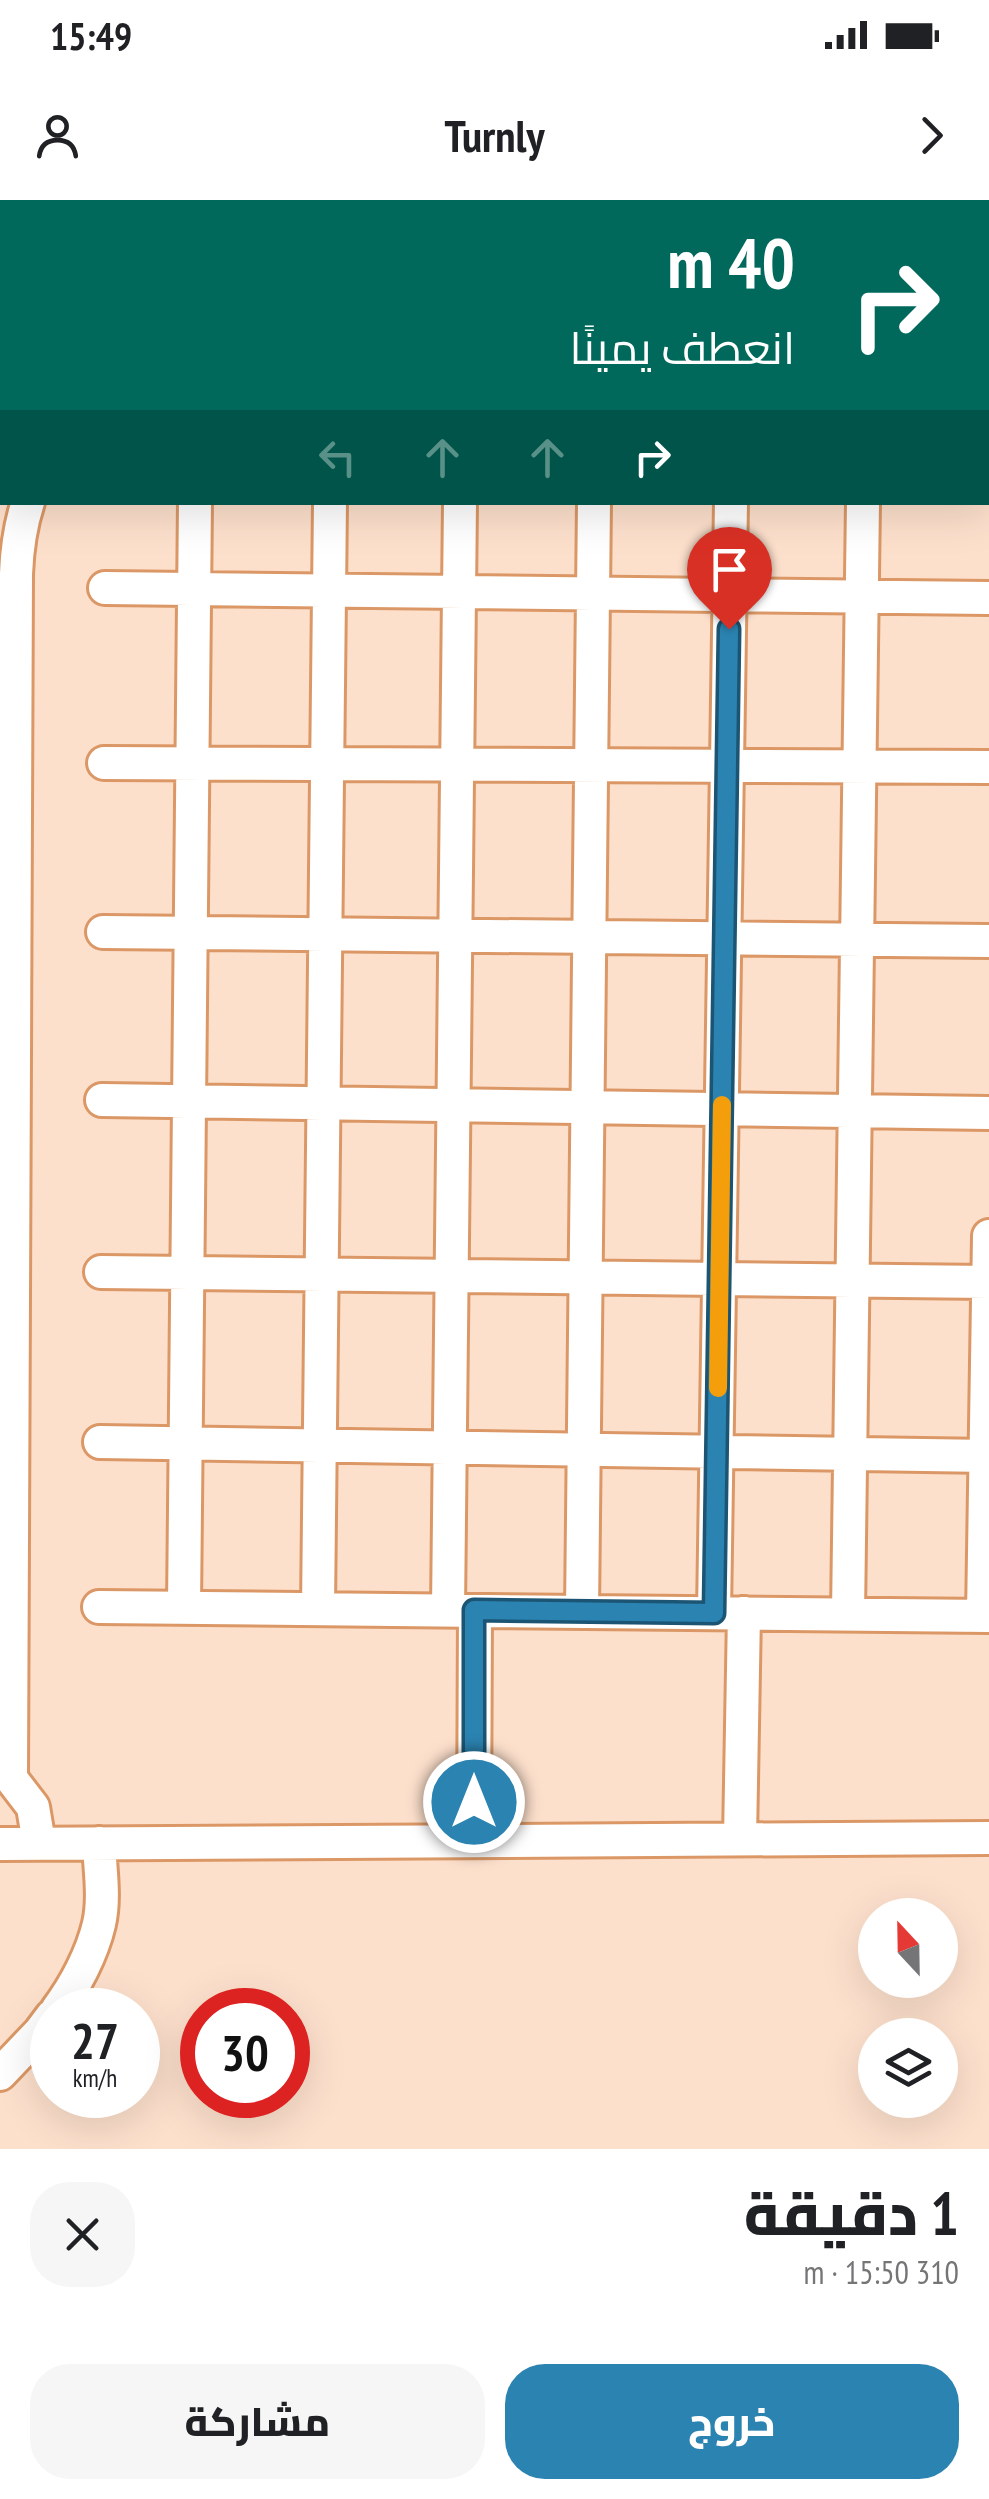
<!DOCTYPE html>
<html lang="ar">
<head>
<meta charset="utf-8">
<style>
  body { margin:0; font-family:"PT Sans Narrow",Cairo,sans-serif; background:#f6f6f6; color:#202124; direction:rtl; height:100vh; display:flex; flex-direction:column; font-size:38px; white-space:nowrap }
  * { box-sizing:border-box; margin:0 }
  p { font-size:32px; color:#757577 }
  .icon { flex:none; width:55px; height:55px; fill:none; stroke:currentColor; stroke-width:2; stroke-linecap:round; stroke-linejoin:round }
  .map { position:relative; height:1949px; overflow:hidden; direction:ltr }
  .details { display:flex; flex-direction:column; background:#fff; flex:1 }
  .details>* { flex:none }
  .hud { position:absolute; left:0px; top:0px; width:990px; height:305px; box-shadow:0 10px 40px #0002; direction:rtl; background:#00695c; color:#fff; overflow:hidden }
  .needle { width:65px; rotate:338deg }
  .buttons { position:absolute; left:858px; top:1698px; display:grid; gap:20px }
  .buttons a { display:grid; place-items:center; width:100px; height:100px; border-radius:50%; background:#fff; box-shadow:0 10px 40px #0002; font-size:50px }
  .speed { position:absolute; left:30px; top:1788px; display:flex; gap:20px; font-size:50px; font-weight:700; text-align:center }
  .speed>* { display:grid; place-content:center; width:130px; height:130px; border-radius:50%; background:#fff; box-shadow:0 10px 40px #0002; line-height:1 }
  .speed small { font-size:25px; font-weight:400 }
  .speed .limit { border:15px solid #d22; background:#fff; color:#111 }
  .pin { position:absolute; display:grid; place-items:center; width:85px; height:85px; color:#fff; margin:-102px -42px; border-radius:50% 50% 50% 0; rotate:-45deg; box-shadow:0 0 10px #0007 }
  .pin .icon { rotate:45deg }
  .me { position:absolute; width:110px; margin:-55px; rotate:0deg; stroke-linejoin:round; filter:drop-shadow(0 0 8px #0008) }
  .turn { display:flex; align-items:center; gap:35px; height:210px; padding:0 30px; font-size:45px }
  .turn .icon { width:130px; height:130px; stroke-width:2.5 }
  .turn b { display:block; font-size:70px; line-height:85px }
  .lanes { display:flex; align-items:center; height:95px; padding:0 30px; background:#0003; justify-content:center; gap:50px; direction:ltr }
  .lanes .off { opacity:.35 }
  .round { display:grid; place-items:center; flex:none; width:105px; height:105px; border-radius:40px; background:#f6f6f6 }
  .overview { display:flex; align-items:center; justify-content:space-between; height:170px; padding:0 30px }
  h1 { font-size:60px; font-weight:800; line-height:75px }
  .primary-button { display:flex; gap:20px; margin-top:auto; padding:20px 30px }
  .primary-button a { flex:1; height:115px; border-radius:40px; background:#2b83b1; color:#fff; font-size:40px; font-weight:800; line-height:115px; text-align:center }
  .primary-button a+a { background:#f6f6f6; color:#202124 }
  .status { display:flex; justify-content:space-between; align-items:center; height:70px; padding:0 50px; background:#fff; direction:ltr }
  .status svg { height:28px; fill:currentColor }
  header { display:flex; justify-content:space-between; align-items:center; height:130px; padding:0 30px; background:#fff; font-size:45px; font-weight:800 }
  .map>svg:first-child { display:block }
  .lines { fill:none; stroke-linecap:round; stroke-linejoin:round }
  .minor-casing { stroke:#db9866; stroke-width:38 }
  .minor { stroke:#fff; stroke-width:32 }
  .route-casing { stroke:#1c5573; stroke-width:25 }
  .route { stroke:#2b83b1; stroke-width:18 }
  .slow { stroke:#f59e0b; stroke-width:18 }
</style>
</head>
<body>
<div class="status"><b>15:49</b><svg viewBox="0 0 49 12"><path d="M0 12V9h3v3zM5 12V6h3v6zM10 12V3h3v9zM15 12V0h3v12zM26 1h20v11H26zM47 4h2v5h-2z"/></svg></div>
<header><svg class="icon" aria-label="forward" viewBox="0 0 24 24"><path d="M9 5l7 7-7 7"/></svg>Turnly<svg class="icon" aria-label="person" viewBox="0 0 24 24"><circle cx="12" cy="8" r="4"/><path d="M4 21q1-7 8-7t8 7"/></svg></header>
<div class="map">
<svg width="989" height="1949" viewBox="0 0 989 1949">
  <rect width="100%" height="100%" fill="#fde0cc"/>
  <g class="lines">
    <defs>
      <path id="minor" d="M 217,0 L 220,2
        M 0,86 L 2,89
        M 988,125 L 989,125
        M 988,206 L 989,206
        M 105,388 L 989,398
        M 104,563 L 989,567
        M 103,732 L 989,741
        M 102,900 L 989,913
        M 101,1072 L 989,1082
        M 100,1242 L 989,1256
        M 99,1407 L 989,1416
        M 184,1408 L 195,302
        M 318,1409 L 330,302
        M 448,1410 L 460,302
        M 582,1411 L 594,302
        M 714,1413 L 731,302
        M 848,1414 L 863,302
        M 983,1416 L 989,1036
        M 0,1564 L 33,1607 L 39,1643
        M 11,1577 L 16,374 C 17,349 20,326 28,302
        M 740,1639 L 744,1413
        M 474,1640 L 475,1411
        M 0,1644 L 989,1638
        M 57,1810 C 75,1786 92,1754 99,1724 C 105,1698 100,1669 99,1643
        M 0,1874 L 40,1832 L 52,1816"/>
    </defs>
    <use href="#minor" class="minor-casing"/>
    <use href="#minor" class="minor"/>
  </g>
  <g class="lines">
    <defs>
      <path id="route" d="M 474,1602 L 474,1410 L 714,1413 L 729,429"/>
    </defs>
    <use href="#route" class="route-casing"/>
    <use href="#route" class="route"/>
    <path class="slow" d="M 718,1188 L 722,905"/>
  </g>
</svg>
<div class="buttons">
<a><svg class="needle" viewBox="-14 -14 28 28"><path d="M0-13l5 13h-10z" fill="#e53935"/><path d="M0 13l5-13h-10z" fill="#757577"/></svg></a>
<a><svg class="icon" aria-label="layers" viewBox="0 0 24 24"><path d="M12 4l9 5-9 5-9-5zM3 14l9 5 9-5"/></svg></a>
</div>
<div class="speed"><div>27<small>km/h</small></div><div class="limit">30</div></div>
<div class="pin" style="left:729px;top:429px;background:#d93025"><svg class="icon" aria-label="arrive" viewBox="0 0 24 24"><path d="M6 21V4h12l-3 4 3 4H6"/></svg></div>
<svg class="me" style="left:474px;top:1602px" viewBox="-20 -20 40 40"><circle r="17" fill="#2b83b1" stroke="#fff" stroke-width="3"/><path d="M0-11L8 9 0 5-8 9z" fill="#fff"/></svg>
<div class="hud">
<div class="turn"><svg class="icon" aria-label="right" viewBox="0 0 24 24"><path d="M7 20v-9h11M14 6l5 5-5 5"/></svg><div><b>40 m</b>انعطف يمينًا</div></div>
<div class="lanes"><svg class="icon off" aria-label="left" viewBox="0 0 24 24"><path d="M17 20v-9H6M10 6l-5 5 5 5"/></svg><svg class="icon off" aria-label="ahead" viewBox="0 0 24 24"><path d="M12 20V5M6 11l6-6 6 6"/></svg><svg class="icon off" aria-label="ahead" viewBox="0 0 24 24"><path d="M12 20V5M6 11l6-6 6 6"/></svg><svg class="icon" aria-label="right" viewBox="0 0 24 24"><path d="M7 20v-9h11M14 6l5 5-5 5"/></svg></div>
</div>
</div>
<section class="details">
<div class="overview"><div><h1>1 دقيقة</h1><p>310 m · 15:50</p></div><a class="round"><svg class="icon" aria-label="close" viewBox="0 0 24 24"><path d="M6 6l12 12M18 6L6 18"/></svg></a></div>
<div class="primary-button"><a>خروج</a><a>مشاركة</a></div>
</section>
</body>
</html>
